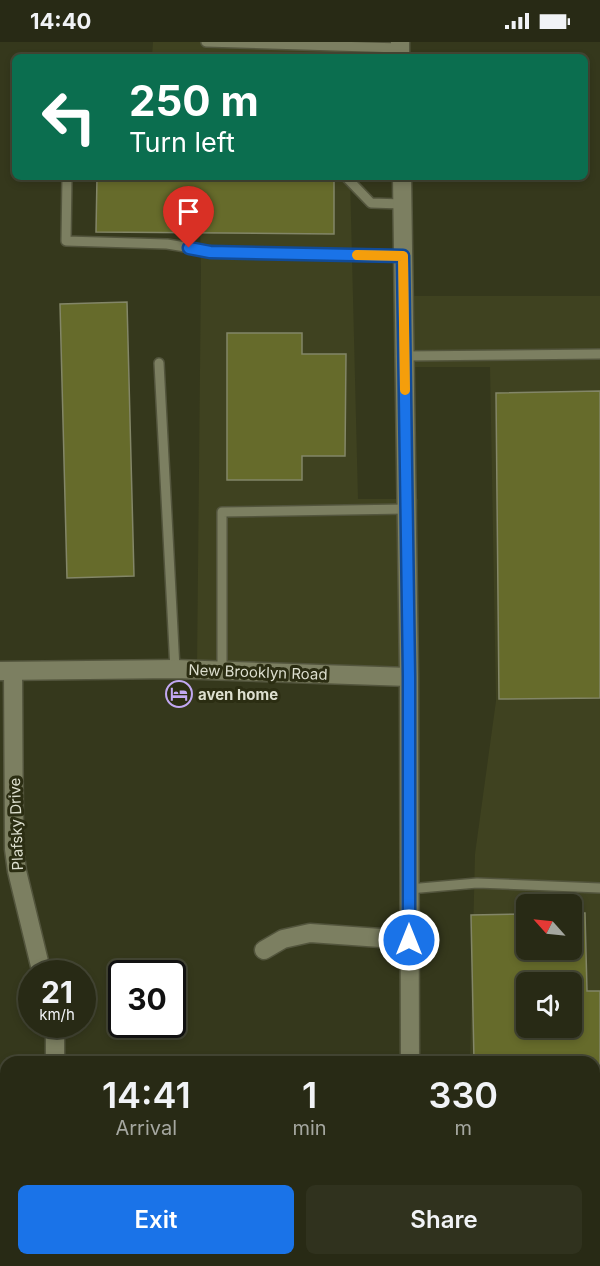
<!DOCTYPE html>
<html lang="en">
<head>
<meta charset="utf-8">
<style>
  body { margin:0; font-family:Inter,sans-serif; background:#30321e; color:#f1f3f6; height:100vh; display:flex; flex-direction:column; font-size:22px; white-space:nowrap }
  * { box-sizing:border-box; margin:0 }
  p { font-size:20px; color:#a5a7a0 }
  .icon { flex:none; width:33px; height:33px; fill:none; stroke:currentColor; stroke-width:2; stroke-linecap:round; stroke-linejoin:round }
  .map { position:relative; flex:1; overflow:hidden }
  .drawer { position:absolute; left:0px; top:1014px; width:600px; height:210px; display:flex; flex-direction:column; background:#282a15; border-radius:18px 18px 0 0; box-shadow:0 3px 9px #0003,0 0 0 2px #444634 }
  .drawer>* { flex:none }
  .top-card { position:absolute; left:12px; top:12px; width:576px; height:126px; border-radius:9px; box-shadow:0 3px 9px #0003,0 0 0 2px #444634; background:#0b6e4f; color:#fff; overflow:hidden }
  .needle { width:39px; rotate:297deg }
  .tools { position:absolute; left:516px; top:852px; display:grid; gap:12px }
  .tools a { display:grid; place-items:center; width:66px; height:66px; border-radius:9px; background:#282a15; box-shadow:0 3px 9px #0003,0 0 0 2px #444634; font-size:30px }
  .speed { position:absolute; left:18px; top:918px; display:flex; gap:12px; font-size:30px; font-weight:700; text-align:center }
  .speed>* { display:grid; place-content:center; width:78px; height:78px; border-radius:50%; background:#282a15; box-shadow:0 3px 9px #0003,0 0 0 2px #444634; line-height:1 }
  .speed small { font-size:15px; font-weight:400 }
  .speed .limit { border:3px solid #111; border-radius:9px; background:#fff; color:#111 }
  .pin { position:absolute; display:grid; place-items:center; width:51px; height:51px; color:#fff; margin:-62px -26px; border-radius:50% 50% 50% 0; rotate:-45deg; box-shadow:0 0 6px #0007 }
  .pin .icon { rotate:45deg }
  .me { position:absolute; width:66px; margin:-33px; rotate:0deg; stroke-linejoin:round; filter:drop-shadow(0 0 4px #0008) }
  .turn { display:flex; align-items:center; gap:21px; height:126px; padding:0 18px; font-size:27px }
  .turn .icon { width:78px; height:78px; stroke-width:2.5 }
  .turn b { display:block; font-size:42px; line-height:51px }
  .eta { display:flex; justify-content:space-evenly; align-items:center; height:102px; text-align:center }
  .eta b { font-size:36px; font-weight:600; line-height:42px }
  .action { display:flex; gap:12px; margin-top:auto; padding:12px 18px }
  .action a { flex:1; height:69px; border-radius:9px; background:#1a73e8; color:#fff; font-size:24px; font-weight:600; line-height:69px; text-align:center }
  .action a+a { background:#30321e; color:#f1f3f6 }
  .status { display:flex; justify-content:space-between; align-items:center; height:42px; padding:0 30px; background:#282a15; direction:ltr }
  .status svg { height:16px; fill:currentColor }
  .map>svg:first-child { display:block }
  .built { fill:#3f4220; fill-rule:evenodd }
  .building { fill:#666b2b; stroke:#838668; stroke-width:1.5; fill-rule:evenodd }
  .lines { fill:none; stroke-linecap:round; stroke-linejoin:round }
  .service-casing { stroke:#53553d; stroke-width:12 }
  .minor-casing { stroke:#53553d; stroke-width:21 }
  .service { stroke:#7c7f61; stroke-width:9 }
  .minor { stroke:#7c7f61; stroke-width:18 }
  .route-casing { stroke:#114b97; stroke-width:15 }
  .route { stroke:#1a73e8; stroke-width:10 }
  .slow { stroke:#f59e0b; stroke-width:10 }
  .labels { text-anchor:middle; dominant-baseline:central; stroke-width:6; stroke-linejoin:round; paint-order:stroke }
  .street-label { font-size:15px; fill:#dddfcf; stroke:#2b2d12 }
  .poi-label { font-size:15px; font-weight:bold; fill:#dddfcf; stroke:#2b2d12; text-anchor:start }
</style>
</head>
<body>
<div class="status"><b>14:40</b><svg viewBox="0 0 49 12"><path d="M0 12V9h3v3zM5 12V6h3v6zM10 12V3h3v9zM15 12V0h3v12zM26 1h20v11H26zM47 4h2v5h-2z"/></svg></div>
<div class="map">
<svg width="600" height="1224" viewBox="0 0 600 1224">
  <rect width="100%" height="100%" fill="#35381c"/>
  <path class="built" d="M 153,0 L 406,0 L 406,15 L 152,15 Z
    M 199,135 L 350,135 L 358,457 L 418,457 L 409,635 L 197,627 L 201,228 Z
    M 414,254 L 600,254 L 600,1224 L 410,1224 L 410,1218 L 594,1218 L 594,1020 L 470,1020 L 475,812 L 496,659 L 490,325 L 415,325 ZM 526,862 L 572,862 L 572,908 L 526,908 ZM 526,940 L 572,940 L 572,986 L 526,986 Z"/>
  <path class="building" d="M 197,13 L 262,15 L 197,15 Z
    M 97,135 L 334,136 L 334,192 L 96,190 Z
    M 127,260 L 134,534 L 67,536 L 60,262 Z
    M 227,291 L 302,291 L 302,312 L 346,312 L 345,414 L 302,414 L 302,438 L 227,438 Z
    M 600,349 L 600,656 L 499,657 L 496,351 Z
    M 572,871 L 585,871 L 587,949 L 600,949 L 600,1215 L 594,1215 L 594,1020 L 474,1020 L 471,873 L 526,872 L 526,908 L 572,908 ZM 526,940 L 572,940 L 572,986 L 526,986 Z"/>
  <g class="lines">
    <defs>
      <path id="service" d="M 206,0 L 400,6
        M 67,135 L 66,199 L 167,202 L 210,209 L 403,214
        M 346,135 L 371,161 L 402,162
        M 404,314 L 600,312
        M 159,321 L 175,627
        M 222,629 L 222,470 L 406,467
        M 409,847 L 477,841 L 600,846
        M 520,1218 L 521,1224"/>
      <path id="minor" d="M 400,0 L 400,15
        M 402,135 L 409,635 L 410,1020
        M 0,629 L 175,627 L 409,635
        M 13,629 L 14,807 L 17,829 L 42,932
        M 264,908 L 283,897 L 310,891 L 409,898
        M 53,982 L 55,993 L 55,1020
        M 0,1120 L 6,1120
        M 56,1218 L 56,1224
        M 410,1224 L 410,1218"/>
    </defs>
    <use href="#service" class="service-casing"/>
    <use href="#minor" class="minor-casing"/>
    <use href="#service" class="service"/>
    <use href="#minor" class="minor"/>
  </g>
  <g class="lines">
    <defs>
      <path id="route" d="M 189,206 L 210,210 L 403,214 L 409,635 L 409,898"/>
    </defs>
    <use href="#route" class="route-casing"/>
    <use href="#route" class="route"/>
    <path class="slow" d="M 357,213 L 403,214 L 405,348"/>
  </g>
  <defs>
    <symbol id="hotel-ring" viewBox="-11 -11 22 22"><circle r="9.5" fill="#2b2d12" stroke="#c2a8f2" stroke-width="1.5"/><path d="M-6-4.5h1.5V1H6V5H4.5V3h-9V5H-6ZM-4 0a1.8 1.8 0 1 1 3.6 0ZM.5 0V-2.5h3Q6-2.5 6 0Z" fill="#c2a8f2"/></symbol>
  </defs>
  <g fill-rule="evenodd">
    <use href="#hotel-ring" x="164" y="637" width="30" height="30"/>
  </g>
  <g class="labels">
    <g class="street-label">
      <text transform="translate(258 630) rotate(2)">New Brooklyn Road</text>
      <text transform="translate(16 782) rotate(-92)">Plafsky Drive</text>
    </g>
    <g class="poi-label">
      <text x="198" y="652">aven home</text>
    </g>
  </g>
</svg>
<div class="tools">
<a><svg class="needle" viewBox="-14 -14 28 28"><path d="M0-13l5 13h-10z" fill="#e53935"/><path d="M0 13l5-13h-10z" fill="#a5a7a0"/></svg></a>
<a><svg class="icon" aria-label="sound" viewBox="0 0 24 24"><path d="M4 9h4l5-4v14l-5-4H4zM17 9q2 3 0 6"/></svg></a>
</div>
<div class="speed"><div>21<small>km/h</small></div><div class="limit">30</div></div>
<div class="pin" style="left:189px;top:206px;background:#d93025"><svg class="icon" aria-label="arrive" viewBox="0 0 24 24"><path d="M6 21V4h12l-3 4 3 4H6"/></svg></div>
<svg class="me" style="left:409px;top:898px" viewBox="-20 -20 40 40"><circle r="17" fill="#1a73e8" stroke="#fff" stroke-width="3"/><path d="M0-11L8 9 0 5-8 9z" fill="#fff"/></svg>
<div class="top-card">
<div class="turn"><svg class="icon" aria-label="left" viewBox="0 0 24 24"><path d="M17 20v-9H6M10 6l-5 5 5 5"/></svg><div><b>250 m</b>Turn left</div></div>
</div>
<section class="drawer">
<div class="eta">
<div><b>14:41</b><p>Arrival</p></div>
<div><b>1</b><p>min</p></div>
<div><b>330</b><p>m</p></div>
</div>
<div class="action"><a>Exit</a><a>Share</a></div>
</section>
</div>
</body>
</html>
